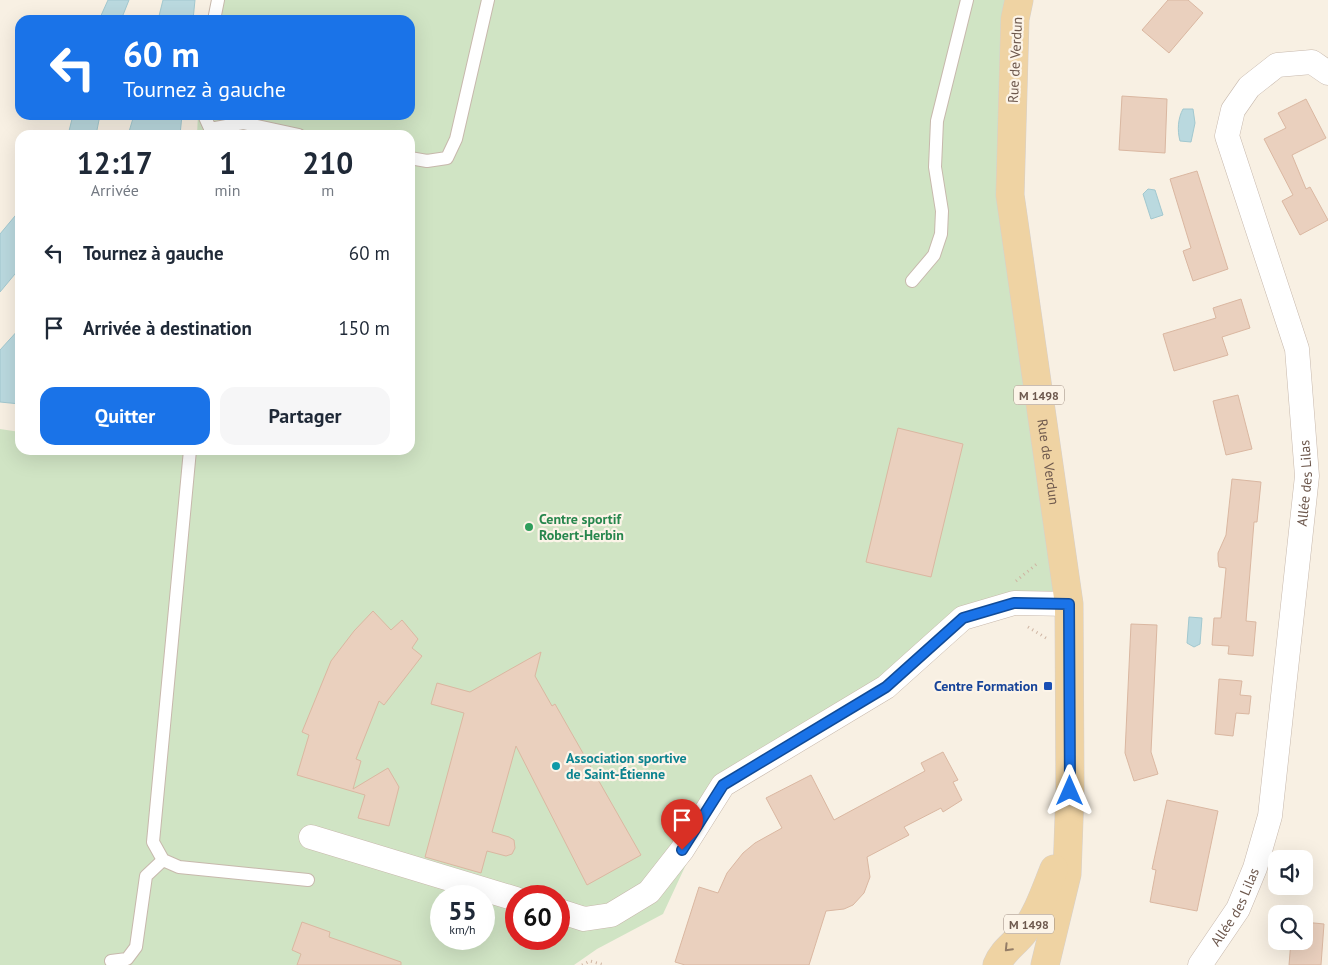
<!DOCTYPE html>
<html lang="fr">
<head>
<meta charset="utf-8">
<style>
  body { margin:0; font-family:"PT Sans",sans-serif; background:#f6f6f7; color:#1f2937; height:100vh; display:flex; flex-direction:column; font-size:19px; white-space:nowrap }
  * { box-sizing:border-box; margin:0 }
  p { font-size:16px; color:#747a83 }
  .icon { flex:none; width:28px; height:28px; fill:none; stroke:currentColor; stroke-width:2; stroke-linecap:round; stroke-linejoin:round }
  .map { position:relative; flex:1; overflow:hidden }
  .drawer { position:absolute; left:15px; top:130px; width:400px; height:325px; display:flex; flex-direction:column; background:#fff; border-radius:15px; box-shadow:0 5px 20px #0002 }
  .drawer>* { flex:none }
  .top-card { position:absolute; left:15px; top:15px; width:400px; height:105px; border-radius:15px; box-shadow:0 5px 20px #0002; background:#1a73e8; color:#fff; overflow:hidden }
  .buttons { position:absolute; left:1268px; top:850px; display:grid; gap:10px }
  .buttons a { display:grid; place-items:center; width:45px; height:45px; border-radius:10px; background:#fff; box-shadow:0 5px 20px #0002; font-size:25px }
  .speed { position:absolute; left:430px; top:885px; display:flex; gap:10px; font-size:25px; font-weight:700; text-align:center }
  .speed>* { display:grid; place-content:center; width:65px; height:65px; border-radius:50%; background:#fff; box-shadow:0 5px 20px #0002; line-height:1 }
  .speed small { font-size:12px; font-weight:400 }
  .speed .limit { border:8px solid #d22; background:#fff; color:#111 }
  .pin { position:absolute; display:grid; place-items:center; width:42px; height:42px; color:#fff; margin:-51px -21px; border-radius:50% 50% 50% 0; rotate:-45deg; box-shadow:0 0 5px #0007 }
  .pin .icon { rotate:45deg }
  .me { position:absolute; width:55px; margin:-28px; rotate:0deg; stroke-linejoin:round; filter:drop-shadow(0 0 4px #0008) }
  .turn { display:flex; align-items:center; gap:18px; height:105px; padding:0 25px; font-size:22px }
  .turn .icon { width:65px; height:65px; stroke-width:2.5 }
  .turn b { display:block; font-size:35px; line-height:42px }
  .eta { display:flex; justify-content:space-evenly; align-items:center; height:85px; text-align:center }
  .eta b { font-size:30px; font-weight:800; line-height:35px }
  .primary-button { display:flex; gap:10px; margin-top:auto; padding:10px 25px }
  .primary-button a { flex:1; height:58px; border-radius:15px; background:#1a73e8; color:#fff; font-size:20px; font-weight:800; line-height:58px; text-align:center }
  .primary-button a+a { background:#f6f6f7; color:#1f2937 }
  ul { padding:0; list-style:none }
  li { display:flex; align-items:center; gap:15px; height:75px; padding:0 25px }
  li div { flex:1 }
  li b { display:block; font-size:19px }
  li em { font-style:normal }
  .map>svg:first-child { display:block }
  .green { fill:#d0e4c4; fill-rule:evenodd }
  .water { fill:#bad9df; stroke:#a2c8cf }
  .building { fill:#ead0be; stroke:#dab7a1 }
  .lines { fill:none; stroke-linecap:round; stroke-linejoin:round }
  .service-casing { stroke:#c7b8ac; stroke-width:14 }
  .minor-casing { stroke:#c7b8ac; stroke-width:25 }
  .primary-casing { stroke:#d6d0cd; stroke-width:29 }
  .path { stroke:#ceb4a2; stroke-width:3; stroke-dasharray:1 4; stroke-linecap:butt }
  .service { stroke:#fff; stroke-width:12 }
  .minor { stroke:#fff; stroke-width:24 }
  .primary { stroke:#efd3a3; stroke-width:28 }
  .oneway { stroke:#947d67 }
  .route-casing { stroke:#114b97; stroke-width:12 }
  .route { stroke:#1a73e8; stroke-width:9 }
  .leisure-dot { fill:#2e9e5b; stroke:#fcf4e8; stroke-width:2 }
  .transit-dot { fill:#1a4fb4; stroke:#fcf4e8; stroke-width:2 }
  .culture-dot { fill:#0f9aa8; stroke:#fcf4e8; stroke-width:2 }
  .labels { text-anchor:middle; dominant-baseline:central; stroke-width:4.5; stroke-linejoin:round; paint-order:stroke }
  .shield { fill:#fcf4e8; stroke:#98877c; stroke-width:1 }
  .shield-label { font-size:12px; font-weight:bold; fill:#6d584d }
  .street-label { font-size:14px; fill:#6d584d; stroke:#fcf4e8 }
  .leisure-label { font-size:14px; font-weight:bold; fill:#27864d; stroke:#fcf4e8; text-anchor:start }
  .transit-label { font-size:14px; font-weight:bold; fill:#164399; stroke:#fcf4e8; text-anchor:end }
  .culture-label { font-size:14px; font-weight:bold; fill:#0d838f; stroke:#fcf4e8; text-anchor:start }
</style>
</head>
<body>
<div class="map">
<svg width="1328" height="965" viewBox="0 0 1328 965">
  <rect width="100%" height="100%" fill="#f8f0e3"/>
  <path class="green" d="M 214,0 L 1019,0 L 1010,195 L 1069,604 L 963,618 L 886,687 L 723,785 L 663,914 L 597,949 L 574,965 L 0,965 L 0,429 L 20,432 L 20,450 L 410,450 L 410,135 L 197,135 L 198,115 L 410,115 L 410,20 L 209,20 ZM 441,896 L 484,896 L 484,939 L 441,939 ZM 516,896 L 559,896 L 559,939 L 516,939 Z"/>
  <path class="water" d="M 108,0 L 129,0 L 121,20 L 99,20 Z
    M 163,0 L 195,0 L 193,20 L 158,20 Z
    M 1183,109 L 1193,109 L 1195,123 L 1191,142 L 1180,141 C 1177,130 1178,118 1183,109 Z
    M 73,115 L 100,115 L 96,135 L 68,135 Z
    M 134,115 L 182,115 L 180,135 L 128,135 Z
    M 1148,189 L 1155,190 L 1163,215 L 1151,219 L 1143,194 Z
    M 20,210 L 20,268 L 0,292 L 0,234 Z
    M 20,328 L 20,404 L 0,402 L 0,350 Z
    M 1189,617 L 1202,618 L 1200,644 L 1194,647 L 1187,643 Z"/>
  <path class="building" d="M 1168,0 L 1188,0 L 1203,13 L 1169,53 L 1142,30 Z
    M 1122,96 L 1167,99 L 1165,153 L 1119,150 Z
    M 1306,99 L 1326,138 L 1292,155 L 1306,189 L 1310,187 L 1328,220 L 1300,235 L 1282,201 L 1293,195 L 1264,139 L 1286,128 L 1278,113 Z
    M 1197,171 L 1228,269 L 1193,281 L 1183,251 L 1191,248 L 1170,179 Z
    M 1241,299 L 1250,328 L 1222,337 L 1228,355 L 1174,371 L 1163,334 L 1216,318 L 1213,308 Z
    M 1238,395 L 1252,449 L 1226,455 L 1213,401 Z
    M 898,428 L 963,444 L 931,577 L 866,562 Z
    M 1232,479 L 1261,482 L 1257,522 L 1254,522 L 1246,621 L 1256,622 L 1253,656 L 1228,654 L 1229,646 L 1212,645 L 1214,618 L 1221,618 L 1226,568 L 1219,567 L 1218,560 L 1218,553 L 1226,535 Z
    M 373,611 L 391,630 L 402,620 L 418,639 L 412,648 L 422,656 L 384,705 L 379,701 L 356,759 L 361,761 L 353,789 L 388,768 L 399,787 L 389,826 L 358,818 L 365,795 L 297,775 L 309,735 L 302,732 L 331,661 L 354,631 Z
    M 1131,624 L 1157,625 L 1151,752 L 1158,774 L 1134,781 L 1125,753 Z
    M 541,652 L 535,676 L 552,706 L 555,704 L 641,855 L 587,885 L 516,746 L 492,832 L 509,837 L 514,840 L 515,848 L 512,854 L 506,856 L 487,851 L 481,873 L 425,857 L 464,713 L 431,704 L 437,683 L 470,692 Z
    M 1219,679 L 1242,681 L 1240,695 L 1251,696 L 1249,714 L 1236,713 L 1233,736 L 1215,734 Z
    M 943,752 L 958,780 L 953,782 L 962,800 L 943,812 L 941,808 L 904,827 L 909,835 L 867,857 L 870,877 L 864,893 L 853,905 L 844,909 L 826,911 L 809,965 L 685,965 L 675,962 L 699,887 L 718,893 L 727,873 L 743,853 L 755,843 L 782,828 L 766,798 L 811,775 L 834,820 L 925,771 L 921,763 Z
    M 1167,800 L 1218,811 L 1197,911 L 1150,902 L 1156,870 L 1152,869 Z
    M 302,922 L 330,932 L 329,937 L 401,962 L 401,965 L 297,965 L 301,954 L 292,950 Z
    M 1304,922 L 1324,924 L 1321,965 L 1289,965 L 1291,941 L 1304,941 Z"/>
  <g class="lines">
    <defs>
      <path id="service" d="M 214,20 L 218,0
        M 204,115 L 213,135
        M 210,129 L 243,123 L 299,135
        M 410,158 L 427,161 L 447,158 L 456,139 L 488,0
        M 912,281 L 934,255 L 941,234 L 942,211 L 935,167 L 937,121 L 967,0
        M 190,450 L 153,842 L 163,860 L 179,867 L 308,880
        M 111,961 L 127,959 L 136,947 L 146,876 L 163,860"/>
      <g id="minor">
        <path d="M 311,837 L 516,899"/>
        <path d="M 559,911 L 584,919 L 611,915 L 649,892 L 682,850 L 723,785 L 886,687 L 963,618 L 1014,603 L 1069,604"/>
        <path id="s1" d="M 1200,965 L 1238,909 L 1255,868 L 1270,816 L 1307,476 L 1297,349 L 1227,136 L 1233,110 L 1249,87 L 1277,65 L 1312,62 L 1328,73"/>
      </g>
      <g id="primary">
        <path id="s2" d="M 1019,0 L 1015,19 L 1010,195 L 1069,604 L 1070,791 L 1067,874 L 1045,965"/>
        <path d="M 997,965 C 1002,951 1015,944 1024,932 C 1038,913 1045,891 1054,869"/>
      </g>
    </defs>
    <use href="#service" class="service-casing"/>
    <use href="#minor" class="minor-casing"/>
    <use href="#primary" class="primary-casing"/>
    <path class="path" d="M 1016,581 L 1038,563
      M 1028,627 L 1046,638
      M 582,965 L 590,961 L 604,965"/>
    <use href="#service" class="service"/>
    <use href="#minor" class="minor"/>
    <use href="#primary" class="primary"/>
  </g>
  <defs><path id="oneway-chevron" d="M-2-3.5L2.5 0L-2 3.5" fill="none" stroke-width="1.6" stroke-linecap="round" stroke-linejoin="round" transform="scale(1.25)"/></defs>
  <use class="oneway" href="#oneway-chevron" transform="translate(1008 948) rotate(134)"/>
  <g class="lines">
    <defs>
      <path id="route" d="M 682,850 L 723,785 L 886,687 L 963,618 L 1014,603 L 1069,604 L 1070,791"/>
    </defs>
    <use href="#route" class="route-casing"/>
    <use href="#route" class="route"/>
  </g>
  <circle class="leisure-dot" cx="529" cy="527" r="5"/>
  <rect class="transit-dot" x="1043" y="681" width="10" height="10" rx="2.5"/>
  <circle class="culture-dot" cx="556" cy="766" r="5"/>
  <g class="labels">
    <g class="shield">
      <rect x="1014" y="385.5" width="50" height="19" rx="4"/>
      <rect x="1004" y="914.5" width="50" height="19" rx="4"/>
    </g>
    <g class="shield-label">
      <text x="1039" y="395">M 1498</text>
      <text x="1029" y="924">M 1498</text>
    </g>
    <g class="street-label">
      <text transform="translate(1015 60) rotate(-87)">Rue de Verdun</text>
      <text stroke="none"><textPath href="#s2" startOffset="465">Rue de Verdun</textPath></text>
      <text stroke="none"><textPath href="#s1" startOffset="501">Allée des Lilas</textPath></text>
      <text stroke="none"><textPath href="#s1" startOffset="68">Allée des Lilas</textPath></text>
    </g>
    <g class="leisure-label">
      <text x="539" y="519">Centre sportif<tspan x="539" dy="16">Robert-Herbin</tspan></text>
    </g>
    <g class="transit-label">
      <text x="1038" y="686">Centre Formation</text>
    </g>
    <g class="culture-label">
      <text x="566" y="758">Association sportive<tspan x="566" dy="16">de Saint-Étienne</tspan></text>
    </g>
  </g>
</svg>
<div class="buttons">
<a><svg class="icon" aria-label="sound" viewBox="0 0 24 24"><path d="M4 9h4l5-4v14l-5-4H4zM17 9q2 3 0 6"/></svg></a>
<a><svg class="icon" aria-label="search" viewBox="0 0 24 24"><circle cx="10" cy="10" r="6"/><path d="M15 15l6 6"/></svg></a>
</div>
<div class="speed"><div>55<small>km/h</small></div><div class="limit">60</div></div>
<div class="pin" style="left:682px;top:850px;background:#d93025"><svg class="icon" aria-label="arrive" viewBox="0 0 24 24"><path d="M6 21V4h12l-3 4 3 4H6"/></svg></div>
<svg class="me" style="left:1070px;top:791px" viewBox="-20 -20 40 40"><path d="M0-17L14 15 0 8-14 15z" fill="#1a73e8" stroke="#fff" stroke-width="4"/></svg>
<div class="top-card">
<div class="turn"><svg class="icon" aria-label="left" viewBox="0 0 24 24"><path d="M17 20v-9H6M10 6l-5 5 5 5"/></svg><div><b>60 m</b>Tournez à gauche</div></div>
</div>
<section class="drawer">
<div class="eta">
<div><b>12:17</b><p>Arrivée</p></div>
<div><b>1</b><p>min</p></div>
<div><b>210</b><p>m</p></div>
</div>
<ul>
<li><svg class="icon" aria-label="left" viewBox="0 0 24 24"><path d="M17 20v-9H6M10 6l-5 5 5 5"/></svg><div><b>Tournez à gauche</b></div><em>60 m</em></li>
<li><svg class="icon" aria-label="arrive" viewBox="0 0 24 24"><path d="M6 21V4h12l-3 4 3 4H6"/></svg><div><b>Arrivée à destination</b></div><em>150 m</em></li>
</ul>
<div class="primary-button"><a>Quitter</a><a>Partager</a></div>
</section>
</div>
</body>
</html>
